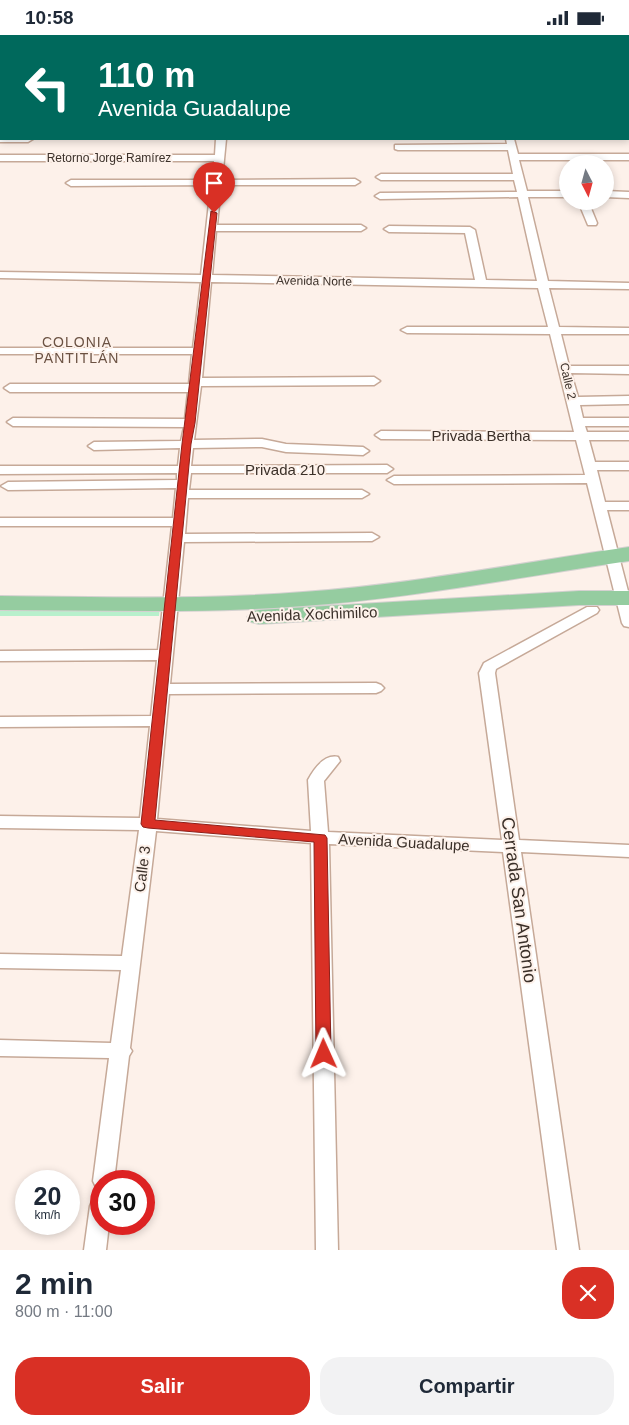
<!DOCTYPE html>
<html lang="es">
<head>
<meta charset="utf-8">
<style>
  body { margin:0; font-family:Helvetica,sans-serif; background:#f2f2f3; color:#1f2937; height:100vh; display:flex; flex-direction:column; font-size:19px; white-space:nowrap }
  * { box-sizing:border-box; margin:0 }
  p { font-size:16px; color:#747a83 }
  .icon { flex:none; width:28px; height:28px; fill:none; stroke:currentColor; stroke-width:2; stroke-linecap:round; stroke-linejoin:round }
  .map { position:relative; height:1215px; overflow:hidden }
  .drawer { display:flex; flex-direction:column; background:#fff; flex:1 }
  .drawer>* { flex:none }
  .hud { position:absolute; left:0px; top:0px; width:630px; height:105px; box-shadow:0 2px 8px #0003; background:#00695c; color:#fff; overflow:hidden }
  .needle { width:32px; rotate:174deg }
  .controls { position:absolute; left:559px; top:120px; display:grid; gap:10px }
  .controls a { display:grid; place-items:center; width:55px; height:55px; border-radius:50%; background:#fff; box-shadow:0 2px 8px #0003; font-size:25px }
  .speed { position:absolute; left:15px; top:1135px; display:flex; gap:10px; font-size:25px; font-weight:700; text-align:center }
  .speed>* { display:grid; place-content:center; width:65px; height:65px; border-radius:50%; background:#fff; box-shadow:0 2px 8px #0003; line-height:1 }
  .speed small { font-size:12px; font-weight:400 }
  .speed .limit { border:8px solid #d22; background:#fff; color:#111 }
  .pin { position:absolute; display:grid; place-items:center; width:42px; height:42px; color:#fff; margin:-51px -21px; border-radius:50% 50% 50% 0; rotate:-45deg; box-shadow:0 0 5px #0007 }
  .pin .icon { rotate:45deg }
  .me { position:absolute; width:55px; margin:-28px; rotate:359deg; stroke-linejoin:round; filter:drop-shadow(0 0 4px #0008) }
  .turn { display:flex; align-items:center; gap:18px; height:105px; padding:0 15px; font-size:22px }
  .turn .icon { width:65px; height:65px; stroke-width:2.5 }
  .turn b { display:block; font-size:35px; line-height:42px }
  .round { display:grid; place-items:center; flex:none; width:52px; height:52px; border-radius:20px; background:#f2f2f3 }
  .overview { display:flex; align-items:center; justify-content:space-between; height:85px; padding:0 15px }
  h1 { font-size:30px; font-weight:700; line-height:38px }
  .action { display:flex; gap:10px; margin-top:auto; padding:10px 15px }
  .action a { flex:1; height:58px; border-radius:20px; background:#d93025; color:#fff; font-size:20px; font-weight:700; line-height:58px; text-align:center }
  .action a+a { background:#f2f2f3; color:#1f2937 }
  .status { display:flex; justify-content:space-between; align-items:center; height:35px; padding:0 25px; background:#fff; direction:ltr }
  .status svg { height:14px; fill:currentColor }
  .map>svg:first-child { display:block }
  .green { fill:#b8f0cc }
  .lines { fill:none; stroke-linecap:round; stroke-linejoin:round }
  .street-casing { stroke:#c6a998; stroke-width:3 }
  .primary-casing { stroke:#d4d1d0; stroke-width:2 }
  .street { fill:#fff; fill-rule:evenodd }
  .primary { fill:#95cca0; fill-rule:evenodd }
  .route { fill:#d93025; stroke:#8d1f18 }
  .labels { text-anchor:middle; dominant-baseline:central; stroke-width:4; stroke-linejoin:round; paint-order:stroke }
  .far-street-label { font-size:12px; fill:#3b3029; stroke:#fdf1ea }
  .far-neighbourhood-label { font-size:14px; letter-spacing:1px; fill:#6b5243; stroke:#fdf1ea }
  .street-label { font-size:15px; fill:#3b3029; stroke:#fdf1ea }
  .near-street-label { font-size:18px; fill:#3b3029; stroke:#fdf1ea }
</style>
</head>
<body>
<div class="status"><b>10:58</b><svg viewBox="0 0 49 12"><path d="M0 12V9h3v3zM5 12V6h3v6zM10 12V3h3v9zM15 12V0h3v12zM26 1h20v11H26zM47 4h2v5h-2z"/></svg></div>
<div class="map">
<svg width="629" height="1215" viewBox="0 0 629 1215">
  <rect width="100%" height="100%" fill="#fdf1ea"/>
  <path class="green" d="M 160,571 L 159,581 L 0,581 L 0,572 Z"/>
  <g class="lines">
    <defs>
      <path id="street" d="M 228,0 L 236,0 L 236,1 L 228,1 Z
        M 435,0 L 451,0 L 452,1 L 436,1 Z
        M 480,0 L 488,0 L 488,1 L 480,1 Z
        M 0,7 L 1,7 L 1,11 L 0,11 Z
        M 0,17 L 1,17 L 1,21 L 0,21 Z
        M 0,47 L 1,47 L 1,53 L 0,53 Z
        M 0,69 L 1,69 L 1,75 L 0,75 Z
        M 0,89 L 1,89 L 1,95 L 0,95 Z
        M 0,101 L 1,104 L 33,104 L 28,107 L 0,107 Z
        M 216,104 L 226,104 L 222,145 L 355,144 L 360,147 L 355,150 L 221,150 L 217,190 L 361,190 L 366,193 L 361,196 L 216,196 L 212,240 L 475,245 L 465,198 L 389,197 L 384,194 L 389,191 L 470,192 L 475,195 L 486,245 L 537,246 L 518,162 L 380,164 L 375,161 L 380,158 L 517,157 L 514,145 L 381,145 L 376,142 L 381,139 L 513,139 L 508,115 L 398,115 L 395,114 L 395,110 L 507,109 L 506,104 L 514,104 L 518,119 L 629,119 L 629,125 L 519,125 L 527,156 L 568,156 L 568,162 L 528,162 L 548,246 L 629,248 L 629,254 L 549,253 L 559,292 L 629,293 L 629,299 L 561,299 L 569,331 L 629,331 L 629,339 L 571,338 L 578,362 L 629,361 L 629,369 L 580,370 L 583,383 L 629,383 L 629,391 L 585,391 L 587,397 L 629,397 L 629,405 L 589,405 L 595,427 L 629,427 L 629,435 L 597,435 L 605,467 L 629,467 L 629,475 L 607,475 L 629,560 L 629,592 L 624,591 L 622,588 L 587,448 L 394,449 L 387,445 L 394,441 L 585,440 L 576,405 L 381,404 L 375,400 L 381,396 L 574,397 L 550,299 L 407,298 L 401,295 L 407,292 L 548,292 L 538,253 L 211,247 L 202,343 L 374,342 L 380,346 L 374,350 L 201,351 L 194,405 L 262,404 L 286,409 L 363,412 L 369,416 L 363,420 L 286,417 L 262,412 L 193,413 L 191,431 L 387,430 L 393,434 L 387,438 L 191,438 L 189,455 L 362,455 L 369,459 L 362,463 L 188,463 L 185,499 L 372,498 L 379,502 L 372,506 L 184,507 L 170,649 L 376,648 L 381,650 L 384,653 L 381,656 L 376,658 L 169,659 L 157,784 L 311,796 L 308,745 C 314,734 324,719 338,722 L 340,726 L 324,746 L 328,797 L 502,805 L 479,638 L 484,628 L 587,572 L 597,572 L 599,575 L 597,578 L 496,634 L 495,638 L 519,805 L 629,810 L 629,822 L 521,817 L 579,1215 L 557,1215 L 503,817 L 329,809 L 338,1215 L 316,1215 L 311,808 L 156,796 L 130,1013 L 132,1016 L 129,1021 L 114,1146 L 101,1146 L 101,1154 L 96,1152 L 93,1146 L 109,1023 L 0,1021 L 0,1005 L 111,1008 L 121,935 L 0,933 L 0,919 L 122,921 L 139,795 L 0,793 L 0,781 L 140,783 L 150,691 L 0,692 L 0,682 L 151,681 L 157,625 L 0,626 L 0,616 L 158,615 L 172,491 L 0,491 L 0,483 L 173,483 L 176,453 L 8,455 L 1,451 L 8,447 L 177,445 L 177,438 L 0,439 L 0,431 L 178,431 L 180,413 L 94,415 L 88,411 L 94,407 L 181,406 L 184,392 L 13,391 L 7,387 L 13,383 L 185,384 L 188,357 L 10,357 L 4,353 L 10,349 L 189,349 L 192,319 L 0,319 L 0,313 L 193,313 L 201,247 L 0,243 L 0,237 L 201,240 L 211,150 L 71,151 L 66,148 L 71,145 L 212,145 L 214,126 L 0,126 L 0,120 L 215,120 Z
        M 605,156 L 629,157 L 629,163 L 605,162 Z
        M 578,166 L 588,166 L 597,188 L 596,190 L 588,190 Z
        M 101,1162 L 101,1189 L 109,1189 L 106,1215 L 84,1215 L 90,1171 L 93,1164 Z"/>
      <path id="primary" d="M 629,512 L 629,526 C 520,542 412,563 303,571 C 202,579 101,575 0,575 L 0,561 C 101,562 202,565 303,557 C 412,549 520,528 629,512 Z
        M 579,556 L 629,556 L 629,570 L 579,570 L 259,589 L 251,587 L 247,582 L 251,577 L 259,575 Z"/>
    </defs>
    <use href="#street" class="street-casing"/>
    <use href="#primary" class="primary-casing"/>
    <use href="#street" class="street"/>
    <use href="#primary" class="primary"/>
  </g>
  <path class="route" d="M 211,176 L 217,178 L 195,388 L 191,409 L 155,785 L 325,800 L 327,803 L 331,1019 L 329,1023 L 324,1025 L 318,1023 L 316,1019 L 314,807 L 148,793 L 143,792 L 141,789 L 182,409 Z"/>
  <g class="labels">
    <g class="far-street-label">
      <text x="109" y="123">Retorno Jorge Ramírez</text>
      <text transform="translate(314 246) rotate(1)">Avenida Norte</text>
      <text transform="translate(568 346) rotate(77)">Calle 2</text>
    </g>
    <g class="far-neighbourhood-label">
      <text x="77" y="307">COLONIA<tspan x="77" dy="16">PANTITLÁN</tspan></text>
    </g>
    <g class="street-label">
      <text x="481" y="400">Privada Bertha</text>
      <text x="285" y="434">Privada 210</text>
      <text transform="translate(312 579) rotate(-2)">Avenida Xochimilco</text>
      <text transform="translate(404 807) rotate(3)">Avenida Guadalupe</text>
      <text transform="translate(142 834) rotate(-83)">Calle 3</text>
    </g>
    <g class="near-street-label">
      <text transform="translate(519 865) rotate(82)">Cerrada San Antonio</text>
    </g>
  </g>
</svg>
<div class="controls">
<a><svg class="needle" viewBox="-14 -14 28 28"><path d="M0-13l5 13h-10z" fill="#e53935"/><path d="M0 13l5-13h-10z" fill="#747a83"/></svg></a>
</div>
<div class="speed"><div>20<small>km/h</small></div><div class="limit">30</div></div>
<div class="pin" style="left:214px;top:178px;background:#d93025"><svg class="icon" aria-label="arrive" viewBox="0 0 24 24"><path d="M6 21V4h12l-3 4 3 4H6"/></svg></div>
<svg class="me" style="left:324px;top:1019px" viewBox="-20 -20 40 40"><path d="M0-17L14 15 0 8-14 15z" fill="#d93025" stroke="#fff" stroke-width="4"/></svg>
<div class="hud">
<div class="turn"><svg class="icon" aria-label="left" viewBox="0 0 24 24"><path d="M17 20v-9H6M10 6l-5 5 5 5"/></svg><div><b>110 m</b>Avenida Guadalupe</div></div>
</div>
</div>
<section class="drawer">
<div class="overview"><div><h1>2 min</h1><p>800 m · 11:00</p></div><a class="round" style="background:#d93025;color:#fff"><svg class="icon" aria-label="close" viewBox="0 0 24 24"><path d="M6 6l12 12M18 6L6 18"/></svg></a></div>
<div class="action"><a>Salir</a><a>Compartir</a></div>
</section>
</body>
</html>
